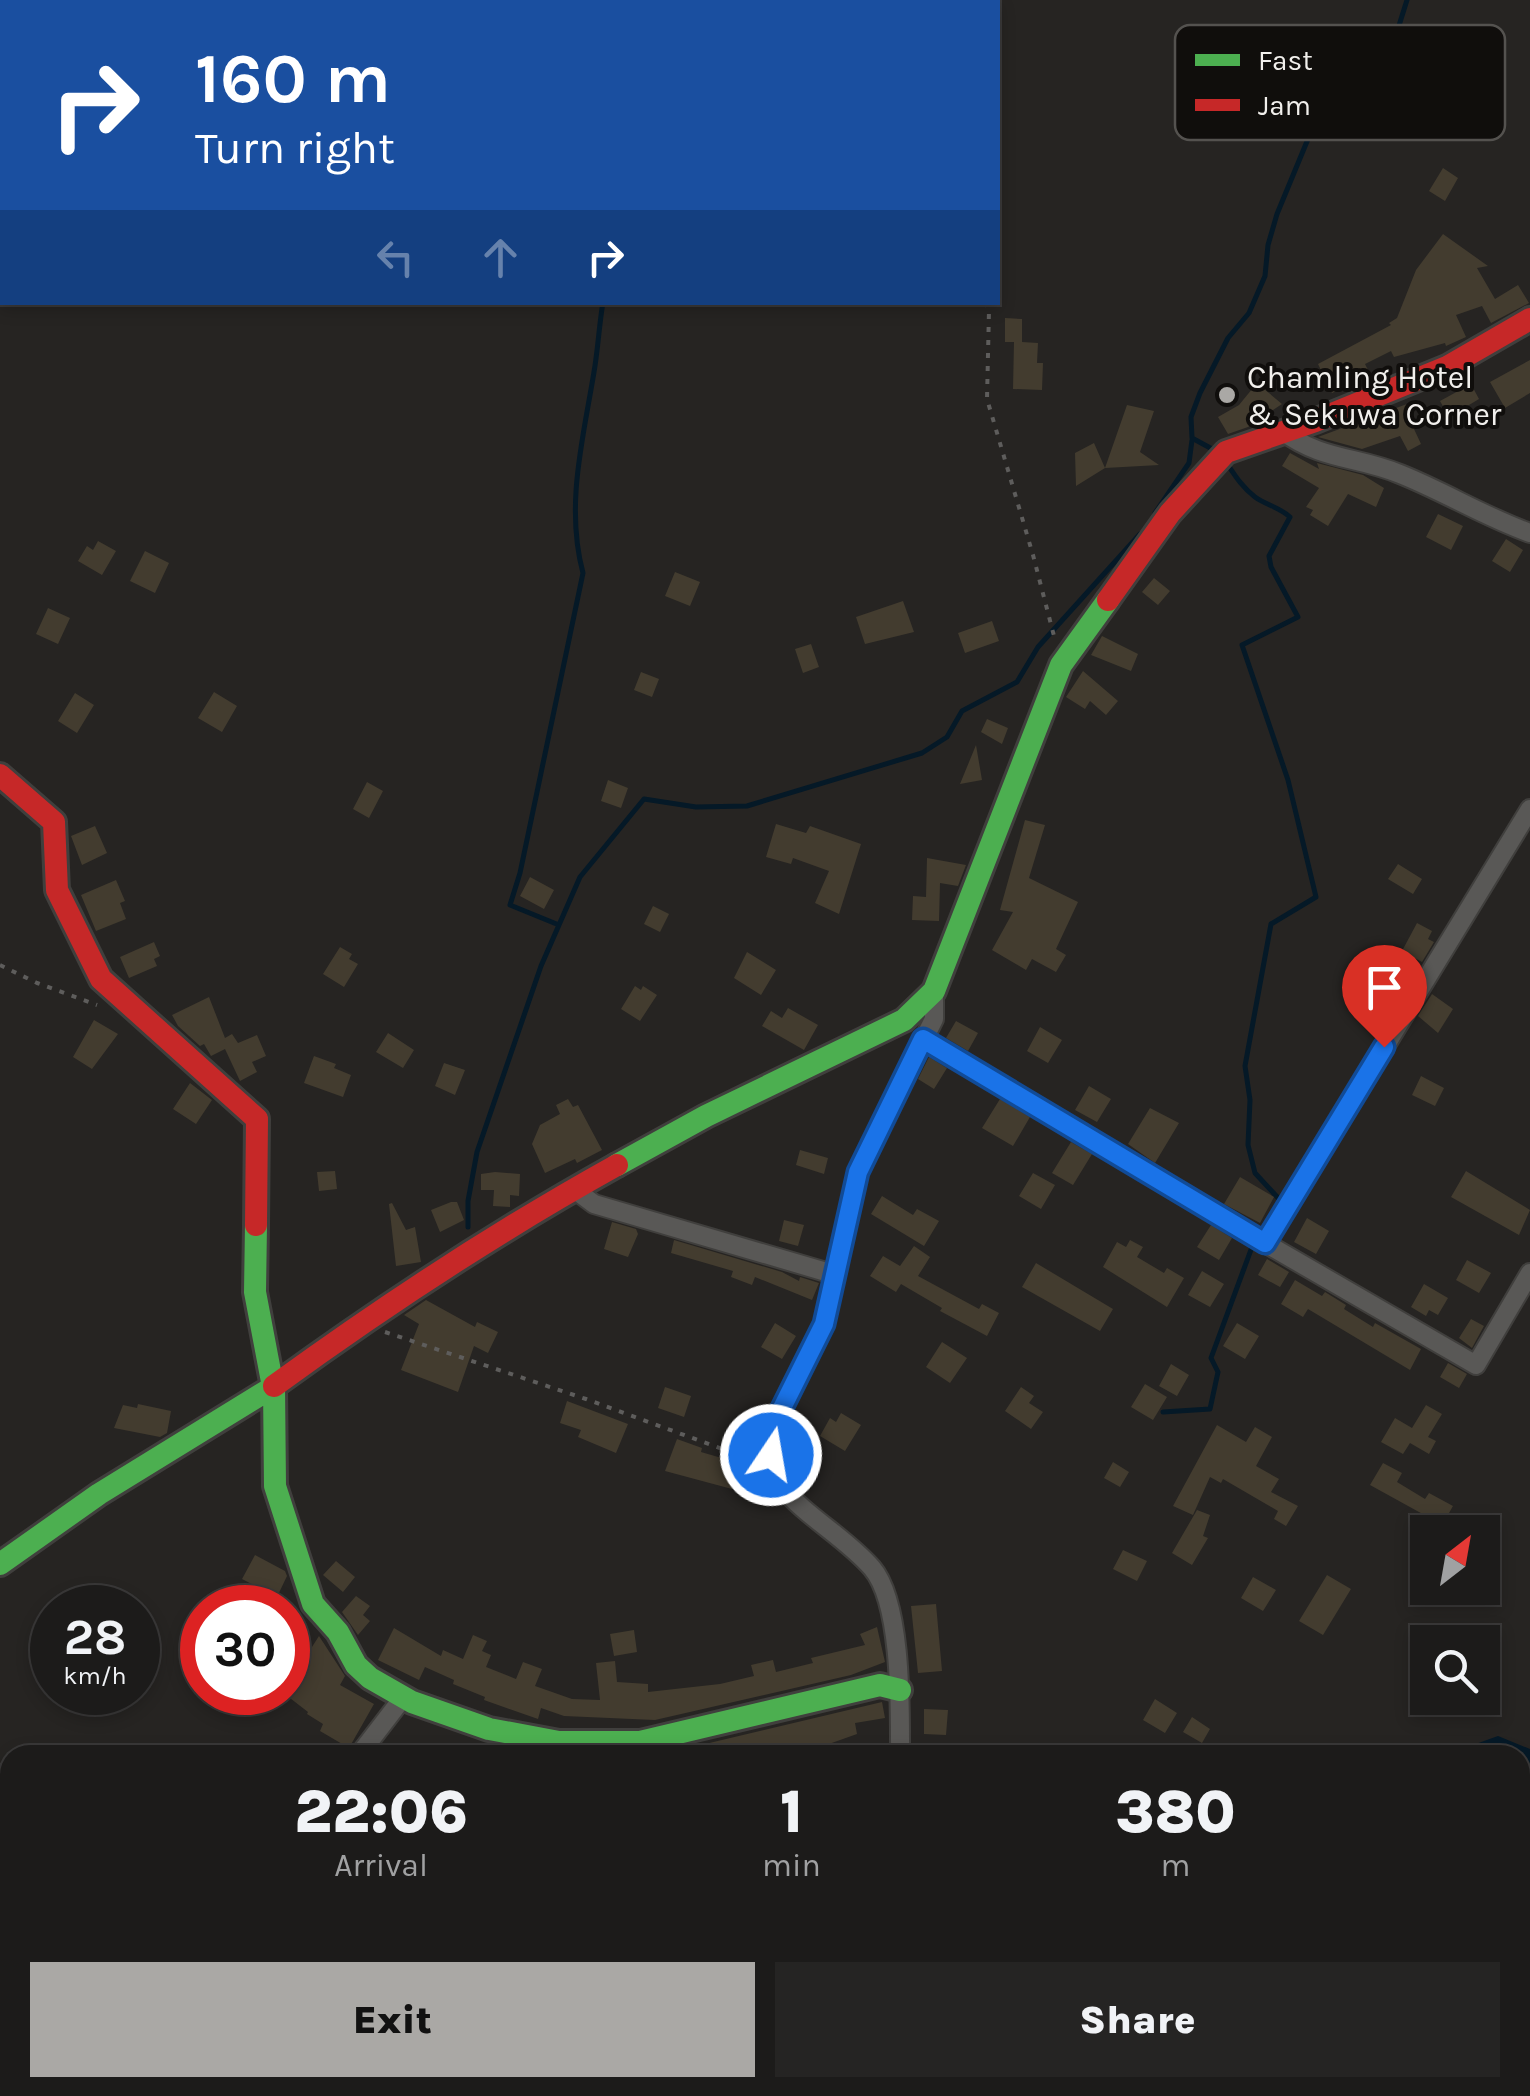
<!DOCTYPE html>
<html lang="en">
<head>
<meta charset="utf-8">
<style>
  body { margin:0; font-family:Karla,sans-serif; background:#252423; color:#f1f3f6; height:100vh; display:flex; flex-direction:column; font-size:38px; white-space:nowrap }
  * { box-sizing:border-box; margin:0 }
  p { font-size:32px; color:#a0a1a2 }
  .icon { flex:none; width:55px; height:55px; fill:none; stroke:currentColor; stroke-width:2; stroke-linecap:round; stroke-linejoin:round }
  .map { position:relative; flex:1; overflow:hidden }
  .details { position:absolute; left:0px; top:1745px; width:1530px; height:352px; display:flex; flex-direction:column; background:#1c1b1a; border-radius:30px 30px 0 0; box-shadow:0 5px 15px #0003,0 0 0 2px #3a3939 }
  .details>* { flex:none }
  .hud { position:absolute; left:0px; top:0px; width:1000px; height:305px; box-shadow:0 5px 15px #0003,0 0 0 2px #3a3939; background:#1a4fa0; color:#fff; overflow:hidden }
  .needle { width:65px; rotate:31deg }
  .controls { position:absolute; left:1410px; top:1515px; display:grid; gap:20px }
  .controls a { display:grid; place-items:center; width:90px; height:90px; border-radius:0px; background:#1c1b1a; box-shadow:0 5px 15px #0003,0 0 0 2px #3a3939; font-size:50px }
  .speed { position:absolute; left:30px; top:1585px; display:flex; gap:20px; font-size:50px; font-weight:700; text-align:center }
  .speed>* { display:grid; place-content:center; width:130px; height:130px; border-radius:50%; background:#1c1b1a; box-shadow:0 5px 15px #0003,0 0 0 2px #3a3939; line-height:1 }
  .speed small { font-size:25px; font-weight:400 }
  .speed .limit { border:15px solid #d22; background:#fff; color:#111 }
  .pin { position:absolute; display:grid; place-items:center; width:85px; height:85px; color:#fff; margin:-102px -42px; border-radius:50% 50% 50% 0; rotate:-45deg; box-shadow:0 0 10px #0007 }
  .pin .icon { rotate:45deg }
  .me { position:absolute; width:110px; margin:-55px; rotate:12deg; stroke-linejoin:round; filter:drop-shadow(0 0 8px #0008) }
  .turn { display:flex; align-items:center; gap:35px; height:210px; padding:0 30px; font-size:45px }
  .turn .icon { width:130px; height:130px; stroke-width:2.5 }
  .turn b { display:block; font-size:70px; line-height:85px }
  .lanes { display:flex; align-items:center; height:95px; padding:0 30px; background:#0003; justify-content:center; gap:50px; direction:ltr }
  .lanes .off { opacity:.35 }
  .eta { display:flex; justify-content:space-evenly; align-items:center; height:170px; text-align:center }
  .eta b { font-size:60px; font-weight:800; line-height:70px }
  .action { display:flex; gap:20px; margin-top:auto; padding:20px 30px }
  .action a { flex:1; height:115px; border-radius:0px; background:#aaa8a5; color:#111; font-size:40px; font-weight:800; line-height:115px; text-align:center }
  .action a+a { background:#252423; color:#f1f3f6 }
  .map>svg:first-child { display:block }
  .green { fill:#235023 }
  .water { fill:#051927 }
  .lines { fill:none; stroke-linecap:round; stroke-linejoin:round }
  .stream { stroke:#051927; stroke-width:5 }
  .building { fill:#433c2f }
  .street-casing { stroke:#403f3d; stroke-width:22 }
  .fast-casing { stroke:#403f3d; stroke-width:28 }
  .jam-casing { stroke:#403f3d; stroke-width:28 }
  .path { stroke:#5e5d5c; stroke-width:4; stroke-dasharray:5 8; stroke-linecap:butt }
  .street { stroke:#595856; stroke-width:18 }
  .fast { stroke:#4caf50; stroke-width:22 }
  .jam { stroke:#c62828; stroke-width:22 }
  .route-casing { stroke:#114b97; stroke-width:25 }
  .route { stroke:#1a73e8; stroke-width:18 }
  .poi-dot { fill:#aaa8a5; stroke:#100e0c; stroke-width:4 }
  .labels { text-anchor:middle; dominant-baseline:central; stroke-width:8; stroke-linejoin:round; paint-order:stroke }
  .poi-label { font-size:32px; fill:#f1efec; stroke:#100e0c; text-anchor:start }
  .key { fill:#100e0c; stroke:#54524f; stroke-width:2.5 }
  .key-label { font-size:28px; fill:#f1efec }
</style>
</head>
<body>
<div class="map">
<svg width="1530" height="2096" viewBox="0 0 1530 2096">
  <rect width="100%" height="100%" fill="#262422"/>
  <path class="green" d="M 1090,2088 L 1288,2088 L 1283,2096 L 1072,2096 Z"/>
  <path class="water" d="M 1498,1736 L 1530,1749 L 1530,1913 L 1520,1920 L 1520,1755 L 1445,1755 Z
    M 951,2088 L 1090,2088 L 1072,2096 L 946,2096 Z"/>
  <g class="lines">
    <path class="stream" d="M 693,2 L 694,0
      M 1214,450 L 1192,438 L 1191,417 L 1200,393 L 1228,338 L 1249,313 L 1265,276 L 1268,245 L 1277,214 L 1308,139 L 1362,73 L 1391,51 L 1407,0
      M 1155,513 L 1189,463 L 1192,440
      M 559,925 L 510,905 L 520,873 L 583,573 C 565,506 583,439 594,372 C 598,349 599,326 603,302
      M 468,1227 L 468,1201 L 477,1152 L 541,966 L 580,877 L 644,799 L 696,807 L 747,806 L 922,753 L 947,737 L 962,711 L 1017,682 L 1038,647 L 1140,534
      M 1163,1412 L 1210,1409 L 1218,1372 L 1211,1358 L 1252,1247 L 1280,1200 L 1255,1173 L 1248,1145 L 1250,1100 L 1245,1066 L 1271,924 L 1316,897 L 1288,780 L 1242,645 L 1298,617 L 1271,567 L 1269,556 L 1290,517 C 1279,507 1266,505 1255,497 C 1243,488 1236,477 1228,465"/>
  </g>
  <path class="building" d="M 1443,168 L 1458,178 L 1445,201 L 1429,191 Z
    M 1443,234 L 1488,266 L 1477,268 L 1495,299 L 1518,285 L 1529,303 L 1491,323 L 1482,306 L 1456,315 L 1466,337 L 1446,346 L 1445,343 L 1394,357 L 1391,351 L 1365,364 L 1370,374 L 1332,393 L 1318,364 L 1391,325 L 1389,323 L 1397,318 L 1416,270 Z
    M 1005,318 L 1022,319 L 1022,342 L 1038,343 L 1037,363 L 1043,363 L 1042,390 L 1013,389 L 1014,342 L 1005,342 Z
    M 1530,360 L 1530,393 L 1505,408 L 1490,382 Z
    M 1257,383 L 1282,404 L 1248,427 L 1228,434 L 1218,417 L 1239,405 Z
    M 1471,384 L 1479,399 L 1449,417 L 1440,401 Z
    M 1407,404 L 1418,427 L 1414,429 L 1421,444 L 1408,451 L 1400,436 L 1362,449 L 1318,437 Z
    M 1127,405 L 1154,411 L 1140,452 L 1159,465 L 1105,468 Z
    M 1094,443 L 1105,468 L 1076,486 L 1075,453 Z
    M 1290,453 L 1319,469 L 1317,463 L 1363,475 L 1384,488 L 1376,507 L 1348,494 L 1328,526 L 1310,515 L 1313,510 L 1306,507 L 1319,488 L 1282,466 Z
    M 1438,514 L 1463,526 L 1451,550 L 1426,537 Z
    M 1506,539 L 1523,550 L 1510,572 L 1492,561 Z
    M 98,541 L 116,551 L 102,575 L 78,561 L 87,546 L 93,550 Z
    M 145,551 L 169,563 L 155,593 L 130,581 Z
    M 675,572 L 700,582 L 690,606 L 665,596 Z
    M 1154,578 L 1170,591 L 1158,605 L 1142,592 Z
    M 903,601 L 914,632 L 865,644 L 856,617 Z
    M 48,608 L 70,618 L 58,644 L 36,634 Z
    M 992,621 L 999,641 L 965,653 L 958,633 Z
    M 1102,636 L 1138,654 L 1131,671 L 1091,655 Z
    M 811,644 L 819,667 L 803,673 L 795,649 Z
    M 1083,671 L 1118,701 L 1106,715 L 1090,701 L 1085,709 L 1066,697 Z
    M 641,672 L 659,679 L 652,697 L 634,690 Z
    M 214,692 L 237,706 L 222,732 L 198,718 Z
    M 75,693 L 94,705 L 77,733 L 58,721 Z
    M 987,719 L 1008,728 L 1002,744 L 981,732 Z
    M 976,745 L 982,780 L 960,784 Z
    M 608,780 L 628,788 L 621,808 L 601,801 Z
    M 367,782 L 383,791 L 369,818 L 353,809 Z
    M 1025,820 L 1045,825 L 1029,878 L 1078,902 L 1056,949 L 1066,955 L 1056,972 L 1032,959 L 1026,970 L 992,950 L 1013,912 L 1000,910 Z
    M 776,824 L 806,833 L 810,826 L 861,844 L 839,914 L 815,903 L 829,871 L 793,858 L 791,864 L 766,857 Z
    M 95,826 L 107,853 L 82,865 L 71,836 Z
    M 927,858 L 966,865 L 958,886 L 940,883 L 939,921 L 912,920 L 913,896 L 926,897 Z
    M 1398,864 L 1422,879 L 1413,894 L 1388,879 Z
    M 530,877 L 554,890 L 544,909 L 520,896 Z
    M 116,880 L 125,901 L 120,903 L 126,919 L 96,931 L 81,895 Z
    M 653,906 L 669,914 L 660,932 L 644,924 Z
    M 1417,923 L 1432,931 L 1428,939 L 1434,942 L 1422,962 L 1402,951 Z
    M 154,942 L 160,956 L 154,959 L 157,966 L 129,978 L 120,957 Z
    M 340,947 L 352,954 L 349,959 L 358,964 L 344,987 L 323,974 Z
    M 747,952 L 776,970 L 761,995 L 734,978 Z
    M 635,986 L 641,990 L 643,986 L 657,995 L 640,1021 L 621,1009 Z
    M 1432,994 L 1453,1009 L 1438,1033 L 1418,1016 Z
    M 209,997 L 225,1038 L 232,1034 L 238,1043 L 257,1035 L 266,1056 L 252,1062 L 257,1072 L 240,1081 L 225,1049 L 211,1056 L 204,1044 L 200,1046 L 178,1026 L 172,1015 Z
    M 788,1008 L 818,1025 L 804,1050 L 762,1026 L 771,1011 L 782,1018 Z
    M 94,1020 L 118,1034 L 92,1069 L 73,1057 Z
    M 956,1021 L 978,1033 L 968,1051 L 946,1038 Z
    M 1040,1027 L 1062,1040 L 1048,1063 L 1027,1051 Z
    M 388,1033 L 414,1050 L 403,1068 L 376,1052 Z
    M 314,1056 L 336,1064 L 334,1068 L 351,1075 L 343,1097 L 304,1083 Z
    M 929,1057 L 947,1068 L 934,1089 L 918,1079 Z
    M 444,1063 L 465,1070 L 455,1095 L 435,1086 Z
    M 1421,1076 L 1444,1088 L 1435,1106 L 1412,1095 Z
    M 190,1083 L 212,1100 L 196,1124 L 173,1109 Z
    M 1089,1086 L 1111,1099 L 1097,1122 L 1075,1110 Z
    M 568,1099 L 573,1107 L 578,1105 L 602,1150 L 577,1163 L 575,1159 L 545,1173 L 532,1144 L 540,1125 L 560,1114 L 556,1105 Z
    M 1000,1099 L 1030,1117 L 1013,1146 L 982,1128 Z
    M 1150,1108 L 1179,1123 L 1155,1163 L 1128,1144 Z
    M 1071,1142 L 1092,1154 L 1073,1185 L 1052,1173 Z
    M 800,1150 L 828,1158 L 824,1174 L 796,1165 Z
    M 335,1171 L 337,1189 L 319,1191 L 317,1172 Z
    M 1466,1171 L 1530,1210 L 1519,1235 L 1451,1197 Z
    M 495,1172 L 520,1174 L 519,1196 L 510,1195 L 510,1207 L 493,1206 L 494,1190 L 481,1190 L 481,1174 Z
    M 1033,1173 L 1055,1185 L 1041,1209 L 1019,1196 Z
    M 1240,1177 L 1274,1197 L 1260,1223 L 1224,1204 Z
    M 882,1196 L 913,1215 L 917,1209 L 939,1221 L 924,1246 L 871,1214 Z
    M 451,1202 L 457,1202 L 464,1220 L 440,1232 L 431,1210 Z
    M 392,1203 L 406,1230 L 415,1227 L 421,1262 L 396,1266 L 389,1204 Z
    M 1307,1218 L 1329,1231 L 1316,1254 L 1294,1242 Z
    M 784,1220 L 804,1225 L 798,1246 L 779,1241 Z
    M 612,1222 L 636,1229 L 638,1234 L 628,1257 L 604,1249 Z
    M 1211,1225 L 1232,1238 L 1219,1260 L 1197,1247 Z
    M 674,1240 L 782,1272 L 799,1281 L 800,1277 L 819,1283 L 812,1300 L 755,1277 L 752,1285 L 731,1277 L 733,1271 L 671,1253 Z
    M 1130,1240 L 1143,1247 L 1137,1257 L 1164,1273 L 1167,1268 L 1184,1278 L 1167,1307 L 1103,1267 L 1117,1242 L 1126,1247 Z
    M 914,1246 L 930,1257 L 918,1276 L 979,1309 L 982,1304 L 999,1313 L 987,1336 L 940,1311 L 942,1308 L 901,1284 L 896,1292 L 870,1276 L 883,1256 L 900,1266 Z
    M 1267,1259 L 1289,1272 L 1280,1287 L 1258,1275 Z
    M 1467,1260 L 1491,1273 L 1479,1293 L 1456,1280 Z
    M 1036,1263 L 1113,1309 L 1100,1331 L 1022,1287 Z
    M 1202,1271 L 1224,1284 L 1210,1307 L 1188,1295 Z
    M 1295,1280 L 1322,1296 L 1325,1292 L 1346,1305 L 1344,1309 L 1373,1327 L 1375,1323 L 1421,1349 L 1410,1370 L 1308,1309 L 1303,1317 L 1281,1304 Z
    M 1424,1284 L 1448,1298 L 1438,1315 L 1429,1310 L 1426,1316 L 1411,1307 Z
    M 426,1300 L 475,1327 L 477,1322 L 498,1332 L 488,1353 L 474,1346 L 458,1392 L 401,1370 L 419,1324 L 404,1315 Z
    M 1471,1319 L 1484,1326 L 1472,1348 L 1459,1338 Z
    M 775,1323 L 796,1336 L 782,1359 L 761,1347 Z
    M 1237,1323 L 1259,1336 L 1245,1359 L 1223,1346 Z
    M 942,1342 L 967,1358 L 950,1383 L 926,1367 Z
    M 1448,1363 L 1467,1374 L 1459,1388 L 1440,1377 Z
    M 1171,1364 L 1189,1375 L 1177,1396 L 1159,1386 Z
    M 1145,1384 L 1167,1397 L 1153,1420 L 1131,1407 Z
    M 665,1387 L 691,1396 L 684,1417 L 658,1408 Z
    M 1021,1387 L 1034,1396 L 1029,1403 L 1043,1412 L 1031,1429 L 1005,1411 Z
    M 567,1401 L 628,1424 L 616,1453 L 578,1437 L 581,1430 L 560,1423 Z
    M 138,1404 L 171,1411 L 167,1433 L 160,1437 L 114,1428 L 123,1405 L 137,1408 Z
    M 1426,1405 L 1442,1414 L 1428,1437 L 1436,1441 L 1429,1454 L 1410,1443 L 1403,1454 L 1381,1442 L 1395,1418 L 1412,1428 Z
    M 841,1413 L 861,1425 L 845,1451 L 820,1436 L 830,1418 L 836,1422 Z
    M 1217,1425 L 1246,1442 L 1255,1427 L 1272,1437 L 1256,1466 L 1279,1479 L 1271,1492 L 1298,1506 L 1286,1526 L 1274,1519 L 1278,1511 L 1223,1479 L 1221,1483 L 1210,1477 L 1193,1515 L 1173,1506 Z
    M 677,1439 L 702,1448 L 701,1452 L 739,1463 L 732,1489 L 665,1471 Z
    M 1113,1462 L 1129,1472 L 1120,1487 L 1104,1478 Z
    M 1383,1463 L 1402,1473 L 1397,1482 L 1425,1499 L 1429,1493 L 1453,1506 L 1449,1513 L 1454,1517 L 1448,1528 L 1370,1485 Z
    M 1197,1510 L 1210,1515 L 1203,1536 L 1208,1538 L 1192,1565 L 1172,1553 Z
    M 1123,1550 L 1147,1561 L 1137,1581 L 1113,1569 Z
    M 255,1555 L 285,1571 L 287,1576 L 277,1597 L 242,1579 Z
    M 336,1561 L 355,1577 L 343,1592 L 323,1575 Z
    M 1327,1575 L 1351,1589 L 1323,1635 L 1299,1621 Z
    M 1253,1577 L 1276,1590 L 1263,1611 L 1241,1598 Z
    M 356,1596 L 370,1606 L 363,1615 L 370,1621 L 358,1635 L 342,1612 Z
    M 936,1604 L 942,1671 L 918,1673 L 911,1606 Z
    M 877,1627 L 885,1662 L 851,1675 L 655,1720 L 564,1716 L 541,1708 L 538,1719 L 484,1700 L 485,1697 L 453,1684 L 454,1680 L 425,1667 L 419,1680 L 378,1660 L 394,1628 L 441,1656 L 443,1650 L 463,1659 L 473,1635 L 487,1641 L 482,1651 L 491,1655 L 486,1667 L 516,1679 L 523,1662 L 542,1669 L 535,1686 L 572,1699 L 600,1700 L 596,1663 L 615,1661 L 617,1682 L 648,1684 L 648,1692 L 720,1684 L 754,1676 L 751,1665 L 773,1660 L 776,1672 L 813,1663 L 811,1658 L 865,1645 L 860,1634 Z
    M 634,1630 L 637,1652 L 614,1656 L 610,1634 Z
    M 319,1636 L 345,1676 L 340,1685 L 374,1704 L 349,1748 L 320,1731 L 323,1724 L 307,1714 L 308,1712 L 286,1695 L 309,1664 L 303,1661 Z
    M 1155,1699 L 1177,1713 L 1165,1733 L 1143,1720 Z
    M 882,1702 L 885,1718 L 855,1723 L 857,1734 L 798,1755 L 685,1755 L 684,1749 Z
    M 924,1709 L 948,1710 L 946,1735 L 924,1734 Z
    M 1192,1717 L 1210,1729 L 1202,1743 L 1183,1732 Z"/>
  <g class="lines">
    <defs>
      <path id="street" d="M 1282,431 C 1323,461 1357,456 1400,474 C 1445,492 1485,517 1530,533
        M 1530,809 L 1265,1243 L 1476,1365 L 1530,1273
        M 923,1039 L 1265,1243
        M 574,1189 L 594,1204 L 833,1274
        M 359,1755 L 402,1699
        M 900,1755 C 900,1708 902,1603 872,1568 C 845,1537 806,1517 780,1485 L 772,1471 L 771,1455 L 774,1423 L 824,1324 L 858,1171 L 934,1019 L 934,991
        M 0,1774 L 10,1776
        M 1520,2042 L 1530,2043
        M 1159,2088 L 1165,2091 L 1186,2088
        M 499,2096 L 504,2088"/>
      <path id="fast" d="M 617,1165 L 706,1116 L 904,1020 L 934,991 L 1061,665 L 1108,600
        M 274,1386 L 275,1486 L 313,1604 L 338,1632 L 356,1665 L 370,1678 L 412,1702 L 489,1729 L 559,1742 L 640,1742 L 880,1685 L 900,1690
        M 0,1564 L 99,1494 L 273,1387 L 255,1292 L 256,1225"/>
      <path id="jam" d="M 1108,600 L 1170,513 L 1226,452 L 1315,421 L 1447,367 L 1530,319
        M 0,775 L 54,822 L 57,890 L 101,979 L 257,1119 L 256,1225
        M 274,1386 C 384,1306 498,1231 617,1165"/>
    </defs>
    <use href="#street" class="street-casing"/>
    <use href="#fast" class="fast-casing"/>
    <use href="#jam" class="jam-casing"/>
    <path class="path" d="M 873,0 L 874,2
      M 0,54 L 2,54
      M 0,170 L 2,170
      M 985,302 L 989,310 L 987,399 L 1033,555 L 1054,636
      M 0,965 L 37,983 L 97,1005
      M 385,1332 L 586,1399 L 744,1457 L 754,1456"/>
    <use href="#street" class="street"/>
    <use href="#fast" class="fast"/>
    <use href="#jam" class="jam"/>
  </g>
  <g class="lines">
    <defs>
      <path id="route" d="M 771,1455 L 774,1424 L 824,1324 L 858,1172 L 923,1039 L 1265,1243 L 1384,1047"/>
    </defs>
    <use href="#route" class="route-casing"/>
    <use href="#route" class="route"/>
  </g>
  <circle class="poi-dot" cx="1227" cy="395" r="10"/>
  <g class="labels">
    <g class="poi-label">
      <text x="1247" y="377">Chamling Hotel<tspan x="1247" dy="37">&amp; Sekuwa Corner</tspan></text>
    </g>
  </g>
  <rect x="1175" y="25" width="330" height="115" rx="15" class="key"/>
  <rect x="1195" y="54" width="45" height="12" fill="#4caf50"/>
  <rect x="1195" y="99" width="45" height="12" fill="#c62828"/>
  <g class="key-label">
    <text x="1258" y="70">Fast</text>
    <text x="1258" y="115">Jam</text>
  </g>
</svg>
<div class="controls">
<a><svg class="needle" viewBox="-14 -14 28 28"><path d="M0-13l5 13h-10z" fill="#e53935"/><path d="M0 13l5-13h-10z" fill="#a0a1a2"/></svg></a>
<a><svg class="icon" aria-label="search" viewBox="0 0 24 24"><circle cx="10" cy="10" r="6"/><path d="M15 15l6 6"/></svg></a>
</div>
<div class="speed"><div>28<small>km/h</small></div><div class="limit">30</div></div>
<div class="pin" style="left:1384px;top:1047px;background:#d93025"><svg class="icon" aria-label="arrive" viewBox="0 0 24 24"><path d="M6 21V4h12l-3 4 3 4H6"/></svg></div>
<svg class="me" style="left:771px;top:1455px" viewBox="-20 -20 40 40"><circle r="17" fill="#1a73e8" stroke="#fff" stroke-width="3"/><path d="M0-11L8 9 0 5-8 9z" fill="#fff"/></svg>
<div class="hud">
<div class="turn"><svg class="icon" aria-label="right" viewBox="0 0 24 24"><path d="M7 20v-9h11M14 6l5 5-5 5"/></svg><div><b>160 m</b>Turn right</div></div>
<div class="lanes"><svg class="icon off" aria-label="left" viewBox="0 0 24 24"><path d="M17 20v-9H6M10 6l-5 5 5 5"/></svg><svg class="icon off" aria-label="ahead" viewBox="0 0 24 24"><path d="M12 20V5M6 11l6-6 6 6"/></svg><svg class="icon" aria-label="right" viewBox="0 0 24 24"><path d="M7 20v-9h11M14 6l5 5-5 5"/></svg></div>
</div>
<section class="details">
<div class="eta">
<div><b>22:06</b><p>Arrival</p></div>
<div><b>1</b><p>min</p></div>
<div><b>380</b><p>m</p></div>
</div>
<div class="action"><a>Exit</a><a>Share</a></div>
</section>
</div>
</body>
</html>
